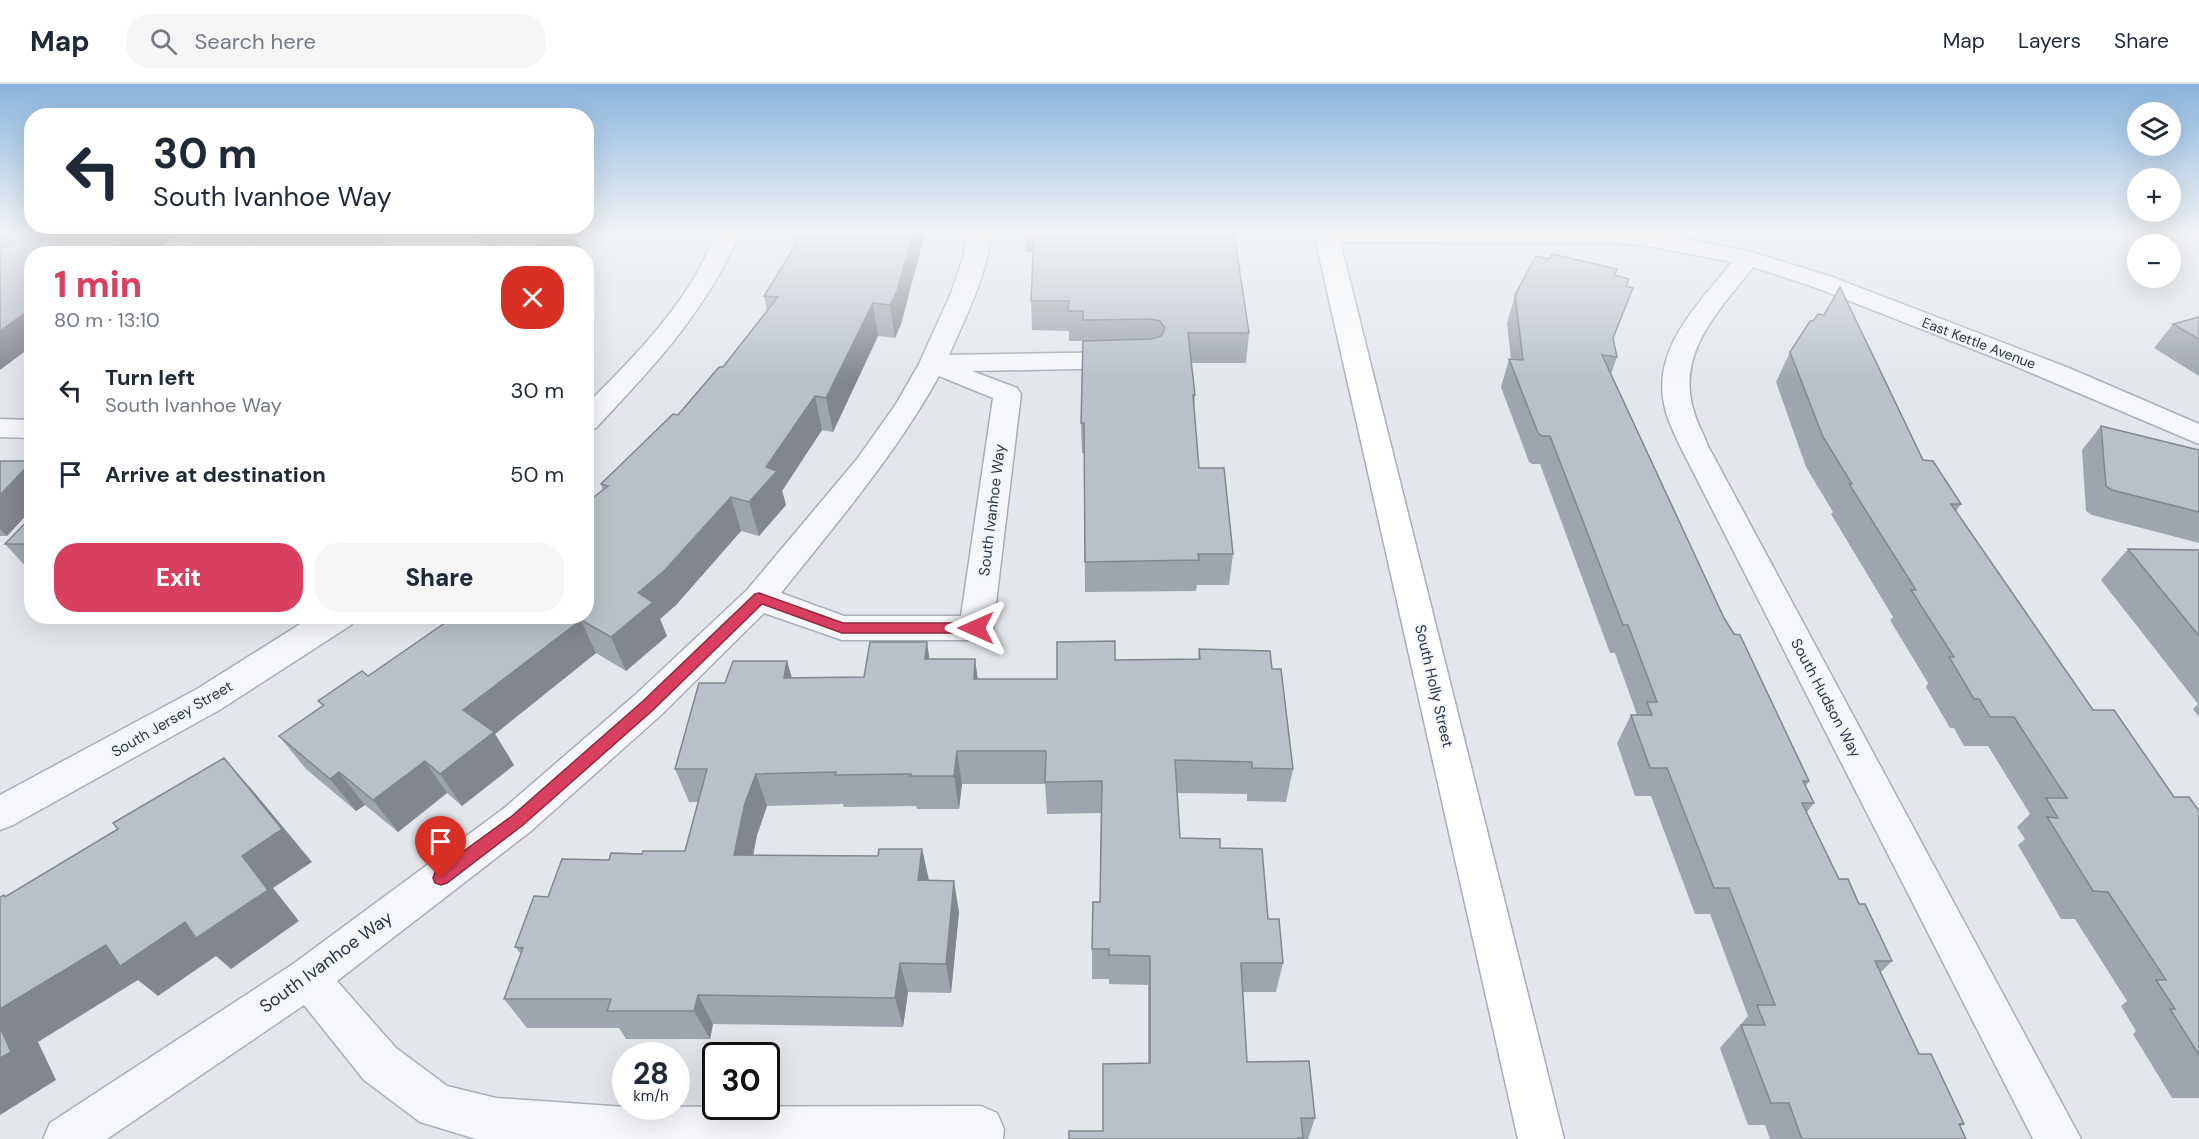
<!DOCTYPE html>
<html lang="en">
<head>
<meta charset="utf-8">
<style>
  body { margin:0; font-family:"DM Sans",sans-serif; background:#f6f6f7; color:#1f2937; height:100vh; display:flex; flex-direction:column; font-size:22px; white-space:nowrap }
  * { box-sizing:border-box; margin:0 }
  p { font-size:20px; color:#747a83 }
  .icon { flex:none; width:33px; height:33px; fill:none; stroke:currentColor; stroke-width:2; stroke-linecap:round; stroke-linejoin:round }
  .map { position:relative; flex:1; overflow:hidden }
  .side { position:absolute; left:24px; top:162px; width:570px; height:378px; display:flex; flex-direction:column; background:#fff; border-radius:24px; box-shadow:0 6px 24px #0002 }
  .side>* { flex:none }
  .banner { position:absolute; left:24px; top:24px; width:570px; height:126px; border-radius:24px; box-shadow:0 6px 24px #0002; background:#fff; color:#1f2937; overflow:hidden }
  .controls { position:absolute; left:2127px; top:18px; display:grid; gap:12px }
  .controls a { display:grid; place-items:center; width:54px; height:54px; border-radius:50%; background:#fff; box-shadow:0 6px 24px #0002; font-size:30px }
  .speed { position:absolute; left:612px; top:958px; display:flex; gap:12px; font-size:30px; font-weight:700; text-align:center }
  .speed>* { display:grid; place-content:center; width:78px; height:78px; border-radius:50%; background:#fff; box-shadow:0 6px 24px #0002; line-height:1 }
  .speed small { font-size:15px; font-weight:400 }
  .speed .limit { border:3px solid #111; border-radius:9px; background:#fff; color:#111 }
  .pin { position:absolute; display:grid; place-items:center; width:51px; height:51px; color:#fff; margin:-62px -26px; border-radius:50% 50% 50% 0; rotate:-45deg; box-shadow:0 0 6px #0007 }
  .pin .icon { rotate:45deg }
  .me { position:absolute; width:66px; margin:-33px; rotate:270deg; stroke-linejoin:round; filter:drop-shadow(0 0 4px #0008) }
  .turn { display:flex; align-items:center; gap:21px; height:126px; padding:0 30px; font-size:27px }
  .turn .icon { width:78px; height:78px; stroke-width:2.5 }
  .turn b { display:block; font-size:42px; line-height:51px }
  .round { display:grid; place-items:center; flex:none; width:63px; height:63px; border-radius:24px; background:#f6f6f7 }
  .summary { display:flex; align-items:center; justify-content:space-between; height:102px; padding:0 30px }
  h1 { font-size:36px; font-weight:800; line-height:45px; color:#d93f5e }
  .button { display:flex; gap:12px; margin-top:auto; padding:12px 30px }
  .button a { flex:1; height:69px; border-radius:24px; background:#d93f5e; color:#fff; font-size:24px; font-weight:800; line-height:69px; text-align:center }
  .button a+a { background:#f6f6f7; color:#1f2937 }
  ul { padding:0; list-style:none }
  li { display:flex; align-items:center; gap:18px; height:84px; padding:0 30px }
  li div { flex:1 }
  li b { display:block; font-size:22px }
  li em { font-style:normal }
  header { display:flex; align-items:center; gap:36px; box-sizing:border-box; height:84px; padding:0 30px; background:#fff; border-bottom:2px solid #e0e1e3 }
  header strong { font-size:28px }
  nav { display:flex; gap:33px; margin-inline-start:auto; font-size:21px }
  .search { width:420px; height:54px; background:#f6f6f7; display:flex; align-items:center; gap:15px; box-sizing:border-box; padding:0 21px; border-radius:24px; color:#747a83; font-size:22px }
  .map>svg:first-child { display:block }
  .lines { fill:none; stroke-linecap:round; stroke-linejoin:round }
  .minor-casing { stroke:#a7aeb7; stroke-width:3 }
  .secondary-casing { stroke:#a7aeb7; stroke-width:3 }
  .minor { fill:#f6f7fa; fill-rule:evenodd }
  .secondary { fill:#fff; fill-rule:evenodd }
  .wall { fill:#9fa5ae }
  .shaded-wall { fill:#82868d }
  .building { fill:#b9c0ca; stroke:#82868d; stroke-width:1.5 }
  .route { fill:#d93f5e; stroke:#8d293d; stroke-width:1.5 }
  .labels { text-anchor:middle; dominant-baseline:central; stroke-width:4.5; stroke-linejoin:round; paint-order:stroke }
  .far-street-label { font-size:14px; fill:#293546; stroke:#f3f6f9 }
  .street-label { font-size:15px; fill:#293546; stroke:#f3f6f9 }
  .near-street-label { font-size:18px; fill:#293546; stroke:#f3f6f9 }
</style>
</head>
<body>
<header>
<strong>Map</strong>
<div class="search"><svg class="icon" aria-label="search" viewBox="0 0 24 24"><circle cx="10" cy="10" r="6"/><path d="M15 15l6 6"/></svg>Search here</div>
<nav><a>Map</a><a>Layers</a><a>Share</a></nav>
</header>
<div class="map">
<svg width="2199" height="1055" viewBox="0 0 2199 1055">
  <rect width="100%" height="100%" fill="#e3e7ec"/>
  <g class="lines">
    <defs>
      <path id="minor" d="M 716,149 L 740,149 C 704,230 655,281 596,344 L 586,347 L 586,321 C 626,281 667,240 696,191 C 704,177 710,163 716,149 Z
        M 967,149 L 991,149 C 987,192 966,232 949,271 L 1127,268 L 1136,270 L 1140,276 L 1136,282 L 1127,284 L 972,287 L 1017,304 L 1021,310 L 993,544 L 988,553 L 976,556 L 842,556 L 764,529 L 661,631 L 531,747 L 337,897 L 396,964 L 447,1002 L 496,1014 L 626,1023 L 981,1022 L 997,1029 L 1004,1045 L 1003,1055 L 476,1055 L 420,1038 L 364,996 L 304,921 L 107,1055 L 43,1055 L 50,1039 L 293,880 L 503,725 L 635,611 L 747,506 L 857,375 L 896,320 L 919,280 L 951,209 L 964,171 ZM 939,292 L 993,314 L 961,532 L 844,532 L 781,509 C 837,439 895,371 939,292 Z
        M 1317,149 L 1654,149 L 1748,167 L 1832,193 L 2069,284 L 2199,340 L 2199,360 L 2003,277 L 1814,203 L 1753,183 C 1720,226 1675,268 1694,328 C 1697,339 1704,351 1708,362 L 2081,1055 L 2033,1055 L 1680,362 C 1675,351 1669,339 1666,328 C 1648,267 1698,221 1732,178 L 1643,161 L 1612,159 L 1327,158 L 1319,156 L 1315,151 Z
        M 0,335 L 32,336 L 32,354 L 0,353 Z
        M 313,532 L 355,532 L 351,541 L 221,625 L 13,741 L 0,746 L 0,711 L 197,605 Z"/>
      <path id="secondary" d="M 1314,149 L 1338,149 L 1564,1055 L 1518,1055 Z"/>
    </defs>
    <use href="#minor" class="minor-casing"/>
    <use href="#secondary" class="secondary-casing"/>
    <use href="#minor" class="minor"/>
    <use href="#secondary" class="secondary"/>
  </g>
  <path class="wall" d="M 469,149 L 574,149 L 582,170 L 490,170 Z
    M 925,149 L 901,240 L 895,254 L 878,252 L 833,348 L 822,346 L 782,407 L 786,421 L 759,452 L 741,447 L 676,521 L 660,535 L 667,552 L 626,587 L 596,569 L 495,650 L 514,681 L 462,722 L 447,709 L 398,748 L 365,721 L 356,727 L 306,685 L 279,652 L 322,622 L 318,617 L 368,592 L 586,532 L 603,406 L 601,400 L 678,331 L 723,283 L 767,227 L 764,212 Z
    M 1025,149 L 1234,149 L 1249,249 L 1246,279 L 1191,279 L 1195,311 L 1194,325 L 1199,384 L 1233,470 L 1229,501 L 1197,501 L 1196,507 L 1085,508 L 1084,369 L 1082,369 L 1081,339 L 1083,257 L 1069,257 L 1069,247 L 1032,246 L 1031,217 L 1033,168 L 1026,168 Z
    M 1615,191 L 1626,202 L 1622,232 L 1613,255 L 1617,273 L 1611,290 L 1724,534 L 1809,697 L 1806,702 L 1814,719 L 1807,728 L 1839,795 L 1859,820 L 1892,877 L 1881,888 L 1919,970 L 1964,1040 L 1960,1043 L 1966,1055 L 1770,1055 L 1765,1041 L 1748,1041 L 1720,964 L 1748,932 L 1710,830 L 1695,830 L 1651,712 L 1635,712 L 1617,659 L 1631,631 L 1637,631 L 1615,569 L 1610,569 L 1540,380 L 1532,380 L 1529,378 L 1501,303 L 1509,275 L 1511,275 L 1507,239 L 1515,211 Z
    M 2199,233 L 2199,292 L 2154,264 L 2173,240 Z
    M 1790,268 L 1923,376 L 1961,420 L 1956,427 L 2093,626 L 2174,713 L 2199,727 L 2199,1014 L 2172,1014 L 2133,950 L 2136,947 L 2121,922 L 2127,917 L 2075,835 L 2061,835 L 2018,761 L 2025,755 L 2017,743 L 2030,730 L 1988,662 L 1964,662 L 1954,644 L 1950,644 L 1926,603 L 1928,599 L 1890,536 L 1893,533 L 1831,430 L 1833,428 L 1806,383 L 1776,298 Z
    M 2101,342 L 2199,366 L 2199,459 L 2092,431 L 2086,427 L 2082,366 Z
    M 0,377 L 32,377 L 32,425 L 7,452 L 0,452 Z
    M 32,432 L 32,485 L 28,485 L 5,460 Z
    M 2128,465 L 2199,466 L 2199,633 L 2193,625 L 2198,620 L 2101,496 Z
    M 1199,565 L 1272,585 L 1293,685 L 1286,718 L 1247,717 L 1247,710 L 1177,709 L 1180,754 L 1220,764 L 1268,835 L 1283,879 L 1276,908 L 1243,908 L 1247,978 L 1315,1034 L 1308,1055 L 1069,1055 L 1103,1047 L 1148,979 L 1148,901 L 1109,900 L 1109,895 L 1092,895 L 1092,865 L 1100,818 L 1101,729 L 1047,730 L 1045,700 L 962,700 L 959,725 L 917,725 L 916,722 L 844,723 L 843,720 L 767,722 L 757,751 L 753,771 L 878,772 L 922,765 L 929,796 L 959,828 L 951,909 L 908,908 L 903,943 L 713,940 L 710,955 L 626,955 L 619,944 L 527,944 L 504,915 L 521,870 L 515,863 L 548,813 L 609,776 L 642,770 L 685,767 L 698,718 L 689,718 L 675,685 L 725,599 L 792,594 L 864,593 L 930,575 L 975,575 L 978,595 L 1057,595 L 1115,576 L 1198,575 Z"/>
  <path class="shaded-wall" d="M 134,149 L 180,149 L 153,170 L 106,170 Z
    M 568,149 L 574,149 L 582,170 L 513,170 Z
    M 913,149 L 925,149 L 901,240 L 895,254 L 890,221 Z
    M 873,219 L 878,252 L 833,348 L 826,314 Z
    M 32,224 L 32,262 L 0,286 L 0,247 Z
    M 815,312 L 822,346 L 782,407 L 786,421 L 759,452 L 749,418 L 766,383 Z
    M 32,378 L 32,425 L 7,452 L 0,445 L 0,411 Z
    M 731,413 L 741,447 L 676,521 L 660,535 L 667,552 L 626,587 L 611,553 L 638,509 Z
    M 581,536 L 596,569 L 495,650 L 514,681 L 462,722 L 440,690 L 463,626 Z
    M 927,558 L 932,591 L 925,575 Z
    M 975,575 L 979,608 L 974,595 Z
    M 787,577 L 797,611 L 784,594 Z
    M 957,667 L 962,700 L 959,725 L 954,692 Z
    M 224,674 L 254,708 L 312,778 L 273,804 L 299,837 L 231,885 L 216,872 L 158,912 L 138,896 L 38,958 L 56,996 L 0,1031 L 0,925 L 242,772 Z
    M 425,677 L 447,709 L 398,748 L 373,716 Z
    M 339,688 L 365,721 L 356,727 L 330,695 Z
    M 756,690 L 767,722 L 757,751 L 747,802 L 734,771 L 745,719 Z
    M 922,765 L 929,797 L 918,796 Z
    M 954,797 L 959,828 L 951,909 L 946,880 Z
    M 900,879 L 908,908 L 903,943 L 895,914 Z
    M 698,911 L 713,940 L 710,955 L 694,927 Z"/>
  <path class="building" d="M 0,149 L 134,149 L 106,170 L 32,170 L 32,224 L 0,247 Z
    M 205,149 L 376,149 L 391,170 L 183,170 Z
    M 483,149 L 568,149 L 513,170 L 504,170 Z
    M 800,149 L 913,149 L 897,207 L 890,221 L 873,219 L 826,314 L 815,312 L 766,383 L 777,387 L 749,418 L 731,413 L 664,487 L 638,509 L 653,518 L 611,553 L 581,536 L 463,626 L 494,648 L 440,690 L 425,677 L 373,716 L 339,688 L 330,695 L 279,652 L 324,621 L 318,617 L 362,587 L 368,592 L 455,532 L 586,532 L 586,419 L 608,402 L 601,400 L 673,330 L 678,331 L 719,283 L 723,283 L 778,213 L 764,212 L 793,165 Z
    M 1034,149 L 1234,149 L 1249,249 L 1188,249 L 1195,311 L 1193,311 L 1199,384 L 1224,384 L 1233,470 L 1198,470 L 1199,476 L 1085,478 L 1084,339 L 1081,339 L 1083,257 L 1151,255 L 1161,252 L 1165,244 L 1160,237 L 1150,235 L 1083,236 L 1083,227 L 1068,227 L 1069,217 L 1031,217 Z
    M 1552,170 L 1617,185 L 1614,191 L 1629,195 L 1626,202 L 1633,204 L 1613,254 L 1617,273 L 1602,271 L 1724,534 L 1734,550 L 1740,551 L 1809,697 L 1803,697 L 1814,719 L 1802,719 L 1839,795 L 1848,795 L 1859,820 L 1865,820 L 1892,877 L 1875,877 L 1919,970 L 1931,970 L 1964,1040 L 1959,1040 L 1966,1055 L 1803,1055 L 1801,1053 L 1789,1019 L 1771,1019 L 1741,941 L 1765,941 L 1757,921 L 1775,921 L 1729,804 L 1714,804 L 1667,684 L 1650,684 L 1631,631 L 1652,631 L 1647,618 L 1657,618 L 1628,541 L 1623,541 L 1550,352 L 1542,352 L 1538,349 L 1509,275 L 1523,276 L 1515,211 L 1536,172 L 1549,175 Z
    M 1840,203 L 1923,376 L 1933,377 L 1961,420 L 1951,420 L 2093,626 L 2114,626 L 2174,713 L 2189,713 L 2199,727 L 2199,971 L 2170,925 L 2175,925 L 2156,896 L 2166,896 L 2108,808 L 2093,807 L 2047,733 L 2058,734 L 2046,714 L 2067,714 L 2014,633 L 1990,633 L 1979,615 L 1974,615 L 1949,573 L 1954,573 L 1911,506 L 1916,506 L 1849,400 L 1852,400 L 1823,353 L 1790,268 L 1810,237 L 1813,237 L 1818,230 L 1824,231 Z
    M 2199,233 L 2199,255 L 2173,240 Z
    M 2101,342 L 2199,366 L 2199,428 L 2112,406 L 2106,402 Z
    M 0,377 L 32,377 L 0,411 Z
    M 32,432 L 32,460 L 5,460 Z
    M 2128,465 L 2199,466 L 2199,552 Z
    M 1115,557 L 1115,576 L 1200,575 L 1199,565 L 1270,567 L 1272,585 L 1281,585 L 1293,685 L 1252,684 L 1252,678 L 1175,676 L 1180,754 L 1220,755 L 1220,764 L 1262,765 L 1268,835 L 1279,835 L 1283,879 L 1241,879 L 1247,978 L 1309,977 L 1315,1034 L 1301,1034 L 1303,1054 L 1298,1054 L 1298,1055 L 1069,1055 L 1069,1047 L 1103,1047 L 1103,980 L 1150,979 L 1150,872 L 1109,871 L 1109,865 L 1092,865 L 1093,818 L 1100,818 L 1102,697 L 1045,698 L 1046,667 L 957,667 L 954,692 L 910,692 L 911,690 L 835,691 L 836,688 L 756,690 L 745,719 L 734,771 L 878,772 L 879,765 L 922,765 L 918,796 L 954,797 L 946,880 L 900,879 L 895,914 L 698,911 L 694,927 L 607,927 L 611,915 L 504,915 L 523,864 L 515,863 L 534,812 L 548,813 L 562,775 L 609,776 L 611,769 L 642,770 L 643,767 L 685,767 L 707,685 L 675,685 L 699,599 L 725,599 L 733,577 L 787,577 L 784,594 L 864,593 L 870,558 L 927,558 L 925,575 L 975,575 L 974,595 L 1057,595 L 1057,558 Z
    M 224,674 L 282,745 L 242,772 L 268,806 L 196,854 L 185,838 L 120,882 L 106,861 L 0,925 L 0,813 L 4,811 L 5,813 L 118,745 L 113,739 Z
    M 0,943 L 11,968 L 0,974 Z"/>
  <linearGradient id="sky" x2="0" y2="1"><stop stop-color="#89b5de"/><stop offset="0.5" stop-color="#f2f4f6"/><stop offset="1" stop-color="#f2f4f6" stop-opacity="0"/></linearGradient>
  <rect width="2199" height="296" fill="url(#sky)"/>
  <path class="route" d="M 759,509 L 843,539 L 976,539 L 983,544 L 976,549 L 842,549 L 762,520 L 653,626 L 523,741 L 447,799 L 441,801 L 435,799 L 433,794 L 435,788 L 512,732 L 643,617 L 755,510 Z"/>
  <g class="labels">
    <g class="far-street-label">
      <text transform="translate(1979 259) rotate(21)">East Kettle Avenue</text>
    </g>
    <g class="street-label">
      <text transform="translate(992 426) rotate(-83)">South Ivanhoe Way</text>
      <text transform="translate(1434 602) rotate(77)">South Holly Street</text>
      <text transform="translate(1826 614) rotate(62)">South Hudson Way</text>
      <text transform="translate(172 635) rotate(-30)">South Jersey Street</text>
    </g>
    <g class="near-street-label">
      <text transform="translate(326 878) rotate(-36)">South Ivanhoe Way</text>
    </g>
  </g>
</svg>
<div class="controls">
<a><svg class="icon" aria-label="layers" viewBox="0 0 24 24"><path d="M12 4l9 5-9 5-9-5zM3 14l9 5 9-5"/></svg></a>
<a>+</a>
<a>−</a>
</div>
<div class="speed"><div>28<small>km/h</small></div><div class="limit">30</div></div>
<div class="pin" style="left:441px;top:794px;background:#d93025"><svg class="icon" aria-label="arrive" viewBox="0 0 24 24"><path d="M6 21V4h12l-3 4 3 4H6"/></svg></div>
<svg class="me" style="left:976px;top:544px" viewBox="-20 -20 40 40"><path d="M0-17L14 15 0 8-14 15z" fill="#d93f5e" stroke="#fff" stroke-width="4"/></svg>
<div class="banner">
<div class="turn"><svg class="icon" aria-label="left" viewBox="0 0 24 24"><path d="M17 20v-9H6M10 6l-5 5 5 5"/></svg><div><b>30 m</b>South Ivanhoe Way</div></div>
</div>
<section class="side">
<div class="summary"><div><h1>1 min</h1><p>80 m · 13:10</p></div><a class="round" style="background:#d93025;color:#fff"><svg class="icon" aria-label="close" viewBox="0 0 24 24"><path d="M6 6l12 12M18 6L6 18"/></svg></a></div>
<ul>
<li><svg class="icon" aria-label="left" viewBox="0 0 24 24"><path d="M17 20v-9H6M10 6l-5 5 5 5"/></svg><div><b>Turn left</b><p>South Ivanhoe Way</p></div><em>30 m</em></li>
<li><svg class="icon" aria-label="arrive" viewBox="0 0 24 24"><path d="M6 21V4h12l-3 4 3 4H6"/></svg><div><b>Arrive at destination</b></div><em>50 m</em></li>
</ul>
<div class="button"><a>Exit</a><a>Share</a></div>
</section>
</div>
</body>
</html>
